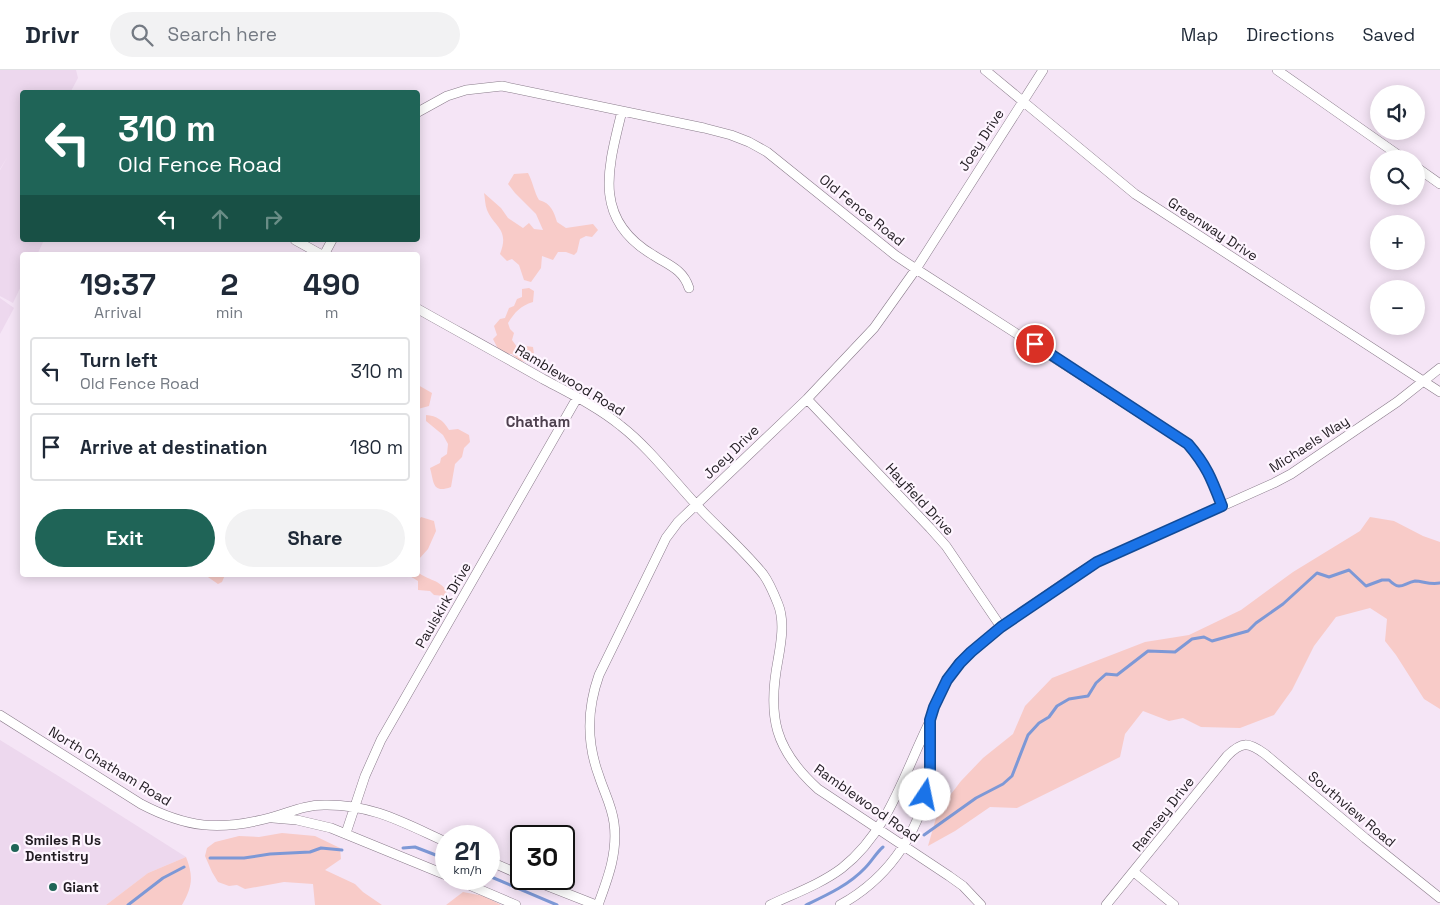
<!DOCTYPE html>
<html lang="en">
<head>
<meta charset="utf-8">
<style>
  body { margin:0; font-family:"Space Grotesk",sans-serif; background:#f2f2f3; color:#1f2937; height:100vh; display:flex; flex-direction:column; font-size:19px; white-space:nowrap }
  * { box-sizing:border-box; margin:0 }
  p { font-size:16px; color:#747a83 }
  .icon { flex:none; width:28px; height:28px; fill:none; stroke:currentColor; stroke-width:2; stroke-linecap:round; stroke-linejoin:round }
  .map { position:relative; flex:1; overflow:hidden }
  .side { position:absolute; left:20px; top:182px; width:400px; height:325px; display:flex; flex-direction:column; background:#fff; border-radius:5px; box-shadow:0 2px 12px #0003 }
  .side>* { flex:none }
  .guide { position:absolute; left:20px; top:20px; width:400px; height:152px; border-radius:5px; box-shadow:0 2px 12px #0003; background:#1f6457; color:#fff; overflow:hidden }
  .tools { position:absolute; left:1370px; top:15px; display:grid; gap:10px }
  .tools a { display:grid; place-items:center; width:55px; height:55px; border-radius:50%; background:#fff; box-shadow:0 2px 12px #0003; font-size:25px }
  .speed { position:absolute; left:435px; top:755px; display:flex; gap:10px; font-size:25px; font-weight:700; text-align:center }
  .speed>* { display:grid; place-content:center; width:65px; height:65px; border-radius:50%; background:#fff; box-shadow:0 2px 12px #0003; line-height:1 }
  .speed small { font-size:12px; font-weight:400 }
  .speed .limit { border:2px solid #111; border-radius:8px; background:#fff; color:#111 }
  .pin { position:absolute; display:grid; place-items:center; width:42px; height:42px; color:#fff; margin:-21px; border:2px solid #fff; border-radius:50%; box-shadow:0 1px 5px #0007 }
  .me { position:absolute; width:55px; margin:-28px; rotate:11deg; stroke-linejoin:round; filter:drop-shadow(0 0 4px #0008) }
  .turn { display:flex; align-items:center; gap:18px; height:105px; padding:0 15px; font-size:22px }
  .turn .icon { width:65px; height:65px; stroke-width:2.5 }
  .turn b { display:block; font-size:35px; line-height:42px }
  .lanes { display:flex; align-items:center; height:48px; padding:0 15px; background:#0003; justify-content:center; gap:25px; direction:ltr }
  .lanes .off { opacity:.35 }
  .eta { display:flex; justify-content:space-evenly; align-items:center; height:85px; text-align:center }
  .eta b { font-size:30px; font-weight:800; line-height:35px }
  .primary-button { display:flex; gap:10px; margin-top:auto; padding:10px 15px }
  .primary-button a { flex:1; height:58px; border-radius:30px; background:#1f6457; color:#fff; font-size:20px; font-weight:800; line-height:58px; text-align:center }
  .primary-button a+a { background:#f2f2f3; color:#1f2937 }
  ul { padding:0; list-style:none }
  li { display:flex; align-items:center; gap:15px; height:68px; margin:0 10px 8px; padding:0 5px; border:2px solid #e0e1e3; border-radius:5px }
  li div { flex:1 }
  li b { display:block; font-size:19px }
  li em { font-style:normal }
  header { display:flex; align-items:center; gap:30px; box-sizing:border-box; height:70px; padding:0 25px; background:#fff; border-bottom:1px solid #e0e1e3 }
  header strong { font-size:24px }
  nav { display:flex; gap:28px; margin-inline-start:auto; font-size:18px }
  .search { width:350px; height:45px; background:#f2f2f3; display:flex; align-items:center; gap:12px; box-sizing:border-box; padding:0 18px; border-radius:28px; color:#747a83; font-size:19px }
  .map>svg:first-child { display:block }
  .built { fill:#edd8ee }
  .green { fill:#f8cbc8 }
  .lines { fill:none; stroke-linecap:round; stroke-linejoin:round }
  .stream { stroke:#7d98d6; stroke-width:3 }
  .minor-casing { stroke:#897b8a; stroke-width:10 }
  .minor { stroke:#fff; stroke-width:9 }
  .route-casing { stroke:#114b97; stroke-width:12 }
  .route { stroke:#1a73e8; stroke-width:9 }
  .poi-dot { fill:#1f6457; stroke:#fef5ff; stroke-width:2 }
  .labels { text-anchor:middle; dominant-baseline:central; stroke-width:4.5; stroke-linejoin:round; paint-order:stroke }
  .street-label { font-size:14px; fill:#211c22; stroke:#fef5ff }
  .poi-label { font-size:14px; font-weight:bold; fill:#211c22; stroke:#fef5ff; text-anchor:start }
  .neighbourhood-label { font-size:15px; font-weight:bold; fill:#4d404e; stroke:#fef5ff }
</style>
</head>
<body>
<header>
<strong>Drivr</strong>
<div class="search"><svg class="icon" aria-label="search" viewBox="0 0 24 24"><circle cx="10" cy="10" r="6"/><path d="M15 15l6 6"/></svg>Search here</div>
<nav><a>Map</a><a>Directions</a><a>Saved</a></nav>
</header>
<div class="map">
<svg width="1440" height="835" viewBox="0 0 1440 835">
  <rect width="100%" height="100%" fill="#f5e5f6"/>
  <path class="built" d="M 0,0 L 76,0 L 78,8 L 71,21 L 73,22 L 22,22 L 22,170 L 44,170 L 37,185 L 22,185 L 22,214 L 13,233 L 0,226 L 0,100 L 8,86 L 0,99 Z
    M 0,228 L 14,238 L 0,264 Z
    M 0,670 L 60,707 L 186,787 L 148,803 L 106,835 L 0,835 Z"/>
  <path class="green" d="M 528,103 C 533,112 534,122 539,130 C 551,133 554,142 557,152 L 566,158 L 593,154 L 598,160 L 592,167 L 586,166 L 580,169 L 577,182 L 574,185 L 566,182 L 558,182 L 553,190 L 542,186 L 541,198 L 531,212 L 524,210 L 519,195 L 512,189 L 507,191 L 500,184 C 510,159 494,157 487,140 C 485,135 485,128 484,123 L 501,138 L 508,148 L 523,158 L 529,153 L 534,159 L 543,160 L 536,144 L 515,123 L 508,114 L 514,104 Z
    M 529,218 L 534,221 L 533,232 C 520,236 515,242 508,253 L 510,259 L 514,263 L 512,270 L 517,277 L 519,275 L 533,277 L 534,284 L 530,292 L 519,291 L 512,284 L 500,283 L 493,269 L 497,265 L 494,256 L 500,249 L 505,248 L 509,238 L 514,236 L 517,229 L 522,227 L 522,219 Z
    M 418,315 L 432,323 L 429,336 L 418,339 Z
    M 426,345 C 437,346 443,350 449,360 L 458,359 L 469,365 L 470,372 L 464,378 L 462,387 L 455,394 L 451,417 C 432,424 434,412 430,398 L 440,393 L 441,388 L 447,384 L 448,374 L 443,365 L 426,351 Z
    M 421,447 L 434,451 L 436,461 L 428,479 L 419,489 L 418,502 C 428,511 440,509 447,522 L 444,526 L 434,525 L 430,521 L 418,520 L 418,511 L 408,505 L 418,505 L 418,451 Z
    M 1370,447 L 1394,451 L 1423,466 L 1440,472 L 1440,639 L 1424,629 L 1396,585 L 1385,571 L 1387,549 L 1370,538 L 1336,547 L 1314,576 L 1292,620 L 1274,645 L 1240,658 L 1201,657 L 1183,648 L 1169,651 L 1143,641 L 1125,664 L 1120,687 L 1017,738 L 990,737 L 955,761 L 928,776 L 938,741 L 961,711 L 983,688 L 1013,664 L 1025,636 L 1052,608 L 1145,572 L 1189,565 L 1241,540 L 1293,502 L 1360,461 Z
    M 205,505 L 225,505 L 222,512 L 218,514 Z
    M 282,763 L 315,766 L 340,778 L 341,789 L 325,800 L 355,814 L 363,822 L 382,835 L 315,835 L 313,814 L 284,812 L 245,819 L 237,815 L 229,816 L 218,812 L 212,802 L 205,786 L 207,778 L 215,772 L 239,766 L 259,767 Z
    M 186,787 C 194,807 192,817 182,835 L 106,835 L 148,803 Z
    M 463,822 L 484,826 L 501,835 L 446,835 Z"/>
  <g class="lines">
    <path class="stream" d="M 924,765 L 976,728 L 1003,714 L 1012,706 L 1028,665 L 1039,653 L 1049,647 L 1057,636 L 1069,629 L 1088,626 L 1096,613 L 1106,604 L 1117,605 L 1148,581 L 1175,582 L 1192,569 L 1204,567 L 1212,571 L 1248,561 L 1256,553 L 1283,534 L 1317,503 L 1329,507 L 1349,500 L 1366,516 L 1382,510 L 1389,510 C 1401,522 1403,513 1415,511 C 1423,511 1429,515 1440,513
      M 403,778 L 415,777 L 446,789
      M 210,788 L 244,788 L 270,784 L 310,782 L 321,778 L 342,780
      M 489,806 L 557,835
      M 128,835 L 163,808 L 184,797
      M 806,835 C 827,825 849,815 865,798 C 872,791 876,783 883,777"/>
    <defs>
      <path id="minor" d="M 985,0 L 1135,124 L 1440,322
        M 1277,0 L 1404,89
        M 622,41 C 608,98 592,149 653,185 C 668,195 683,199 689,218
        M 418,42 L 447,26 L 466,20 L 502,16 L 704,58 L 731,65 L 749,72 L 767,82 L 895,185 L 916,199 L 1188,374 C 1207,396 1212,410 1222,436
        M 1416,97 L 1440,114
        M 295,170 L 322,185
        M 324,185 L 332,170
        M 418,239 C 459,262 501,285 543,309 C 569,323 598,337 621,356 C 652,380 679,418 707,446 C 726,465 746,483 763,504 C 769,512 774,524 778,534 C 785,551 781,573 778,590 C 767,647 775,680 818,719 L 949,806 L 963,816 L 981,835
        M 807,329 L 930,458 L 946,476 L 1001,557
        M 0,645 L 141,734 C 187,758 219,761 269,748 C 289,743 303,735 324,735 C 372,734 404,753 446,772
        M 273,748 L 297,750 L 331,758 L 446,805
        M 346,763 L 365,706 L 381,670 L 577,328
        M 489,791 L 521,805
        M 1134,802 L 1174,835
        M 455,809 L 516,835
        M 530,809 L 596,835
        M 598,835 C 608,808 618,782 614,753 C 612,736 604,722 599,706 C 586,671 587,639 599,605 L 666,468 L 678,452 L 807,329 L 874,258 L 916,199 L 1043,0
        M 770,835 C 793,824 821,814 842,798 C 889,761 904,703 930,651 L 934,637 L 947,610 L 959,593 L 971,582 L 1001,557 L 1074,506 L 1097,492 L 1274,413 L 1291,404 L 1397,332 L 1440,298
        M 840,835 C 891,807 924,757 930,699 C 931,684 930,668 930,653
        M 1106,835 L 1227,686 C 1242,671 1248,672 1265,684 L 1365,768 L 1440,828"/>
    </defs>
    <use href="#minor" class="minor-casing"/>
    <use href="#minor" class="minor"/>
  </g>
  <g class="lines">
    <defs>
      <path id="route" d="M 925,725 L 930,699 L 930,650 L 934,637 L 947,610 L 960,593 L 971,582 L 1001,557 L 1097,492 L 1222,436 C 1212,410 1207,396 1188,374 L 1035,274"/>
    </defs>
    <use href="#route" class="route-casing"/>
    <use href="#route" class="route"/>
  </g>
  <g class="poi-dot">
    <circle cx="15" cy="778" r="5"/>
    <circle cx="53" cy="817" r="5"/>
  </g>
  <g class="labels">
    <g class="street-label">
      <text transform="translate(981 70) rotate(-57)">Joey Drive</text>
      <text transform="translate(862 140) rotate(39)">Old Fence Road</text>
      <text transform="translate(1213 159) rotate(33)">Greenway Drive</text>
      <text transform="translate(570 310) rotate(31)">Ramblewood Road</text>
      <text transform="translate(1309 374) rotate(-33)">Michaels Way</text>
      <text transform="translate(731 382) rotate(-44)">Joey Drive</text>
      <text transform="translate(920 429) rotate(47)">Hayfield Drive</text>
      <text transform="translate(443 535) rotate(-60)">Paulskirk Drive</text>
      <text transform="translate(110 696) rotate(31)">North Chatham Road</text>
      <text transform="translate(867 733) rotate(35)">Ramblewood Road</text>
      <text transform="translate(1352 739) rotate(40)">Southview Road</text>
      <text transform="translate(1163 744) rotate(-52)">Ramsey Drive</text>
    </g>
    <g class="poi-label">
      <text x="25" y="770">Smiles R Us<tspan x="25" dy="16">Dentistry</tspan></text>
      <text x="63" y="817">Giant</text>
    </g>
    <g class="neighbourhood-label">
      <text x="538" y="351">Chatham</text>
    </g>
  </g>
</svg>
<div class="tools">
<a><svg class="icon" aria-label="sound" viewBox="0 0 24 24"><path d="M4 9h4l5-4v14l-5-4H4zM17 9q2 3 0 6"/></svg></a>
<a><svg class="icon" aria-label="search" viewBox="0 0 24 24"><circle cx="10" cy="10" r="6"/><path d="M15 15l6 6"/></svg></a>
<a>+</a>
<a>−</a>
</div>
<div class="speed"><div>21<small>km/h</small></div><div class="limit">30</div></div>
<div class="pin" style="left:1035px;top:274px;background:#d93025"><svg class="icon" aria-label="arrive" viewBox="0 0 24 24"><path d="M6 21V4h12l-3 4 3 4H6"/></svg></div>
<svg class="me" style="left:925px;top:725px" viewBox="-20 -20 40 40"><circle r="19" fill="#fff"/><path d="M0-13L10 11 0 6-10 11z" fill="#1a73e8"/></svg>
<div class="guide">
<div class="turn"><svg class="icon" aria-label="left" viewBox="0 0 24 24"><path d="M17 20v-9H6M10 6l-5 5 5 5"/></svg><div><b>310 m</b>Old Fence Road</div></div>
<div class="lanes"><svg class="icon" aria-label="left" viewBox="0 0 24 24"><path d="M17 20v-9H6M10 6l-5 5 5 5"/></svg><svg class="icon off" aria-label="ahead" viewBox="0 0 24 24"><path d="M12 20V5M6 11l6-6 6 6"/></svg><svg class="icon off" aria-label="right" viewBox="0 0 24 24"><path d="M7 20v-9h11M14 6l5 5-5 5"/></svg></div>
</div>
<section class="side">
<div class="eta">
<div><b>19:37</b><p>Arrival</p></div>
<div><b>2</b><p>min</p></div>
<div><b>490</b><p>m</p></div>
</div>
<ul>
<li><svg class="icon" aria-label="left" viewBox="0 0 24 24"><path d="M17 20v-9H6M10 6l-5 5 5 5"/></svg><div><b>Turn left</b><p>Old Fence Road</p></div><em>310 m</em></li>
<li><svg class="icon" aria-label="arrive" viewBox="0 0 24 24"><path d="M6 21V4h12l-3 4 3 4H6"/></svg><div><b>Arrive at destination</b></div><em>180 m</em></li>
</ul>
<div class="primary-button"><a>Exit</a><a>Share</a></div>
</section>
</div>
</body>
</html>
